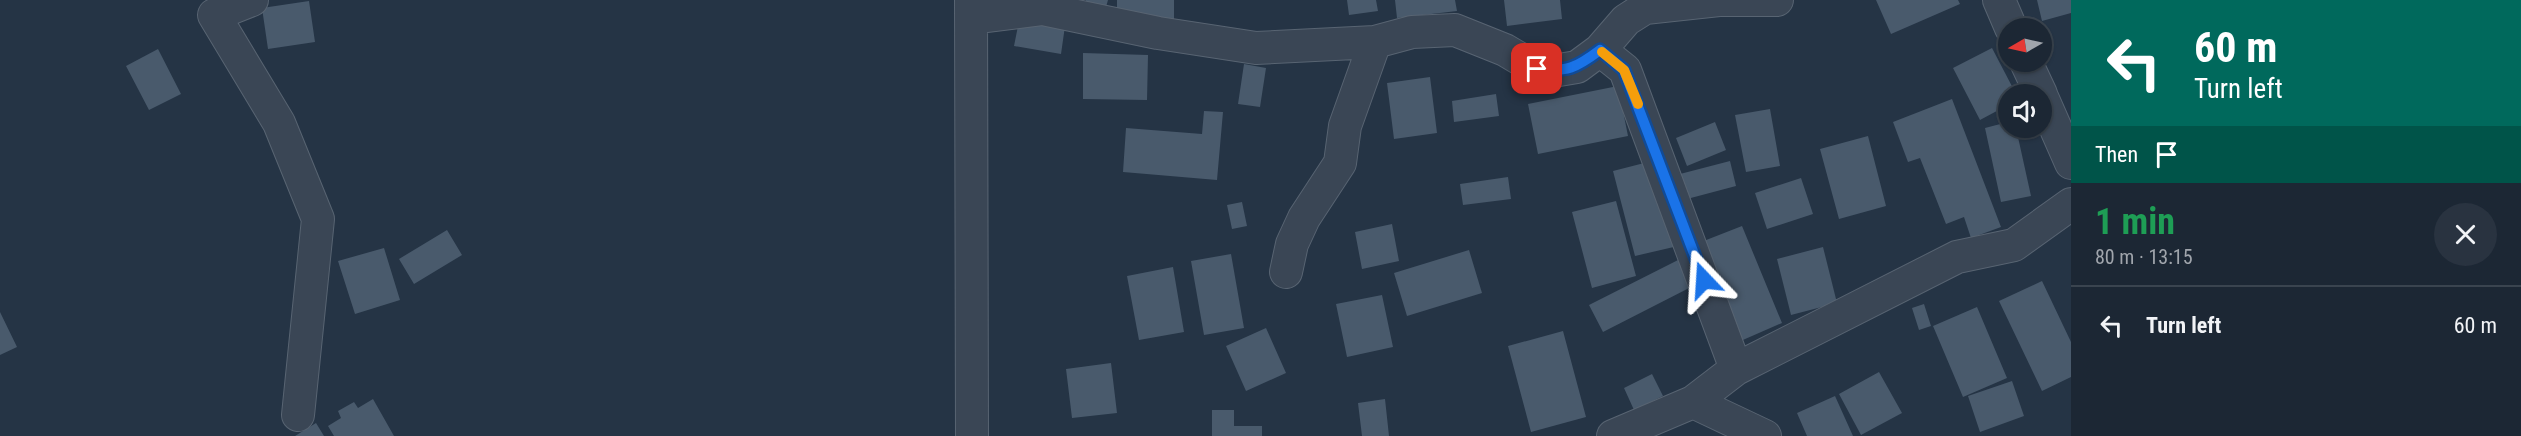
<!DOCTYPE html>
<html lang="en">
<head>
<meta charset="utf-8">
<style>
  body { margin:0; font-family:"Roboto Condensed",sans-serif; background:#293340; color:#f1f3f6; height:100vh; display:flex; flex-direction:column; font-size:22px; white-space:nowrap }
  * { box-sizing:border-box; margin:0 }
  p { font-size:20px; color:#a0a5ac }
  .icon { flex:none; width:33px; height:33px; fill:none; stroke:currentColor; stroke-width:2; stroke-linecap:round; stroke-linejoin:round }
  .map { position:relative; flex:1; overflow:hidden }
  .details { display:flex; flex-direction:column; background:#1c2734; width:450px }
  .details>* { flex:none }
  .top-card { background:#00695c; color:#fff; overflow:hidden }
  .needle { width:39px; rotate:261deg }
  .controls { position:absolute; left:1998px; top:18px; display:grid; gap:12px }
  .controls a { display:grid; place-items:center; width:54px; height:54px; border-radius:50%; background:#1c2734; box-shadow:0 2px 4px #0004,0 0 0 2px #3a444f; font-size:30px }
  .pin { position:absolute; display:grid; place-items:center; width:51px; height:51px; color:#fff; margin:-26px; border-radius:12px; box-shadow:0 3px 9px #0006 }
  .me { position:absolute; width:66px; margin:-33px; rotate:340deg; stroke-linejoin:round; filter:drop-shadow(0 0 4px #0008) }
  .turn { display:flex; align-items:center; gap:21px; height:126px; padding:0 24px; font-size:27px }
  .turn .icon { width:78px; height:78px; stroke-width:2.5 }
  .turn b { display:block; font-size:42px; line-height:51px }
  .then { display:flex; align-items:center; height:57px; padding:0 24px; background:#0003; gap:12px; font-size:22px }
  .round { display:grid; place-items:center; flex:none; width:63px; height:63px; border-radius:32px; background:#293340 }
  .summary { display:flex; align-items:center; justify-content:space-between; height:102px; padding:0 24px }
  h1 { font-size:36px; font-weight:700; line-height:45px; color:#1e9e55 }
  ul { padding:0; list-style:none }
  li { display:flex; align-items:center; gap:18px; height:78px; padding:0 24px; border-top:2px solid #3a444f }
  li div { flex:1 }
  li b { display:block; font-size:22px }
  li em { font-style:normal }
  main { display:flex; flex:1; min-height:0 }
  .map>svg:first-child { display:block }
  .building { fill:#495a6c }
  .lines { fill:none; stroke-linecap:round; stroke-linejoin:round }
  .minor-casing { stroke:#586472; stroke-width:34 }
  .minor { stroke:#3a4655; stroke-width:32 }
  .route-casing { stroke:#114b97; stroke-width:15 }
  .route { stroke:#1a73e8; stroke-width:10 }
  .slow { stroke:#f59e0b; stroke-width:10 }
</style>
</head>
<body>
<main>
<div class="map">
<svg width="2071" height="436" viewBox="0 0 2071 436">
  <rect width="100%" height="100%" fill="#253445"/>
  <path class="building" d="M 1086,0 L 1108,0 L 1104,14 L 1084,8 Z
    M 1117,0 L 1174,0 L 1174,19 L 1117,17 Z
    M 1347,0 L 1376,0 L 1378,11 L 1349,15 Z
    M 1395,0 L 1455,0 L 1457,11 L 1397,18 Z
    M 1504,0 L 1560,0 L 1562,19 L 1507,26 Z
    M 1876,0 L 1958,0 L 1960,4 L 1891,34 Z
    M 2037,0 L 2071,0 L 2071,13 L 2042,21 Z
    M 309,1 L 315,42 L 268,49 L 262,8 Z
    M 1019,21 L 1065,26 L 1061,54 L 1014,46 Z
    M 1992,48 L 2016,94 L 2008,94 L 2008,105 L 1980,120 L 1953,68 Z
    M 158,49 L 181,94 L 149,110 L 126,66 Z
    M 1083,53 L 1148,55 L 1147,100 L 1083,99 Z
    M 1244,64 L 1266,68 L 1260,107 L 1238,104 Z
    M 1430,77 L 1437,133 L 1394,139 L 1387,83 Z
    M 1618,86 L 1628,136 L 1538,154 L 1528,104 Z
    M 1496,94 L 1499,116 L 1454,122 L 1452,101 Z
    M 1952,99 L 2001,227 L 1971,238 L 1964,217 L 1946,224 L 1920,158 L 1908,162 L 1893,122 Z
    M 1770,109 L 1780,166 L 1746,172 L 1735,115 Z
    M 1204,111 L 1223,112 L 1217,180 L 1123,172 L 1126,128 L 1202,134 Z
    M 1715,122 L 1726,150 L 1687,166 L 1676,138 Z
    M 2008,122 L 2008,128 L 2016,128 L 2031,196 L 2001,202 L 1985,128 Z
    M 1868,136 L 1886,206 L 1839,219 L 1820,149 Z
    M 1656,160 L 1678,246 L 1635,256 L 1613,171 Z
    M 1730,161 L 1736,186 L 1687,199 L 1680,174 Z
    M 1508,177 L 1511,199 L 1463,205 L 1460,184 Z
    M 1801,178 L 1813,214 L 1767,229 L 1755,193 Z
    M 1616,201 L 1636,276 L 1592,288 L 1572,212 Z
    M 1242,202 L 1247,226 L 1232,229 L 1227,205 Z
    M 1392,224 L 1399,261 L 1362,269 L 1355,232 Z
    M 1742,226 L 1782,323 L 1736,343 L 1696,244 Z
    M 447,230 L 462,255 L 414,284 L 399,259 Z
    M 1823,247 L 1837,303 L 1791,315 L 1777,259 Z
    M 384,248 L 400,300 L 355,314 L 338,261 Z
    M 1469,250 L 1482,293 L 1407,316 L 1394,273 Z
    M 1231,254 L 1244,328 L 1204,335 L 1191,261 Z
    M 1684,257 L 1697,284 L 1603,332 L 1589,305 Z
    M 1173,267 L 1184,332 L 1139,340 L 1127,276 Z
    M 2042,281 L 2071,342 L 2071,377 L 2042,391 L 1999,301 Z
    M 1382,295 L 1393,347 L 1347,357 L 1336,304 Z
    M 1924,304 L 1931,326 L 1919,330 L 1912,308 Z
    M 1977,307 L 2007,378 L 1963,397 L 1933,326 Z
    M 0,312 L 17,347 L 0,355 Z
    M 1266,328 L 1286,373 L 1246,391 L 1226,346 Z
    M 1563,331 L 1586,417 L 1531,432 L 1508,346 Z
    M 1111,363 L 1117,413 L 1072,418 L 1066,369 Z
    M 1879,372 L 1902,413 L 1861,435 L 1839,394 Z
    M 1652,374 L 1663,396 L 1634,410 L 1624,388 Z
    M 2012,381 L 2024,416 L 1980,432 L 1968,396 Z
    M 1835,396 L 1853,436 L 1807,436 L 1797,413 Z
    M 373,399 L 394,436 L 334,436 L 328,426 L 341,418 L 338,411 L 354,402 L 358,408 Z
    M 1385,399 L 1389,436 L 1362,436 L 1358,403 Z
    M 1212,410 L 1234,410 L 1234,426 L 1262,426 L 1262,436 L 1212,436 Z
    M 316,423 L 324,436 L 295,436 Z"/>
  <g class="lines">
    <defs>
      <path id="minor" d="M 252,0 L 214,15 L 279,123 L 318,219 L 298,415
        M 971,0 L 972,436
        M 1999,0 L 2011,28
        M 972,18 L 1043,9 L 1158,33 L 1256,48 L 1375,42 L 1412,32 L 1455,30 L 1505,50 L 1537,69 L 1553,71 L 1577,67 L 1600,50 L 1625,70 L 1736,369
        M 1600,50 L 1626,20 L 1645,8 L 1719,0 L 1777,0
        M 2026,62 L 2041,94
        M 2042,97 L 2071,163
        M 1286,272 L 1292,244 L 1304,218 L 1340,163 L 1345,126 L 1375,42
        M 1693,402 L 1765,436
        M 1613,436 L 1693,402 L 1736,369 L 1957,257 L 2014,245 L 2071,204"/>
    </defs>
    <use href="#minor" class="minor-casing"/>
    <use href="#minor" class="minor"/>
  </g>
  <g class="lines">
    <defs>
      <path id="route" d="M 1537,69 C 1568,72 1576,68 1600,50 L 1624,70 L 1704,280"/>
    </defs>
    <use href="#route" class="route-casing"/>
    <use href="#route" class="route"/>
    <path class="slow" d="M 1602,52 L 1624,70 L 1638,104"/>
  </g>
</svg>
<div class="controls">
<a><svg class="needle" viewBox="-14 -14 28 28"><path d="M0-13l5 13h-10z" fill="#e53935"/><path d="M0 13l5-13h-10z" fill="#a0a5ac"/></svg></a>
<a><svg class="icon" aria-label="sound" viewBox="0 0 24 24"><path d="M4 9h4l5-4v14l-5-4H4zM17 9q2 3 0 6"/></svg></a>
</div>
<div class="pin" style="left:1537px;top:69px;background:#d93025"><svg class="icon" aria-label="arrive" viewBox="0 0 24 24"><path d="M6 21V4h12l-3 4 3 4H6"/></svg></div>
<svg class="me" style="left:1704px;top:280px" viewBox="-20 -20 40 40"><path d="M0-17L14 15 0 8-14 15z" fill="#1a73e8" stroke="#fff" stroke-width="4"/></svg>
</div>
<section class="details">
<div class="top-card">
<div class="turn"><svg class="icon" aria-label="left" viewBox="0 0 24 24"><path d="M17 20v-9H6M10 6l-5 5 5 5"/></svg><div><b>60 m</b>Turn left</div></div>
<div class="then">Then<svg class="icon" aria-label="arrive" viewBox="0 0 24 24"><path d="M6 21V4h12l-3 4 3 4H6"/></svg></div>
</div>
<div class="summary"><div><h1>1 min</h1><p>80 m · 13:15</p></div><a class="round"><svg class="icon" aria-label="close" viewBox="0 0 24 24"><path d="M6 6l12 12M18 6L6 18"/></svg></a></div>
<ul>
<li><svg class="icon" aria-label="left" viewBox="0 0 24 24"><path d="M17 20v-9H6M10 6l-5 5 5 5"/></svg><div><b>Turn left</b></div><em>60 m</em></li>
</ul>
</section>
</main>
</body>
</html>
